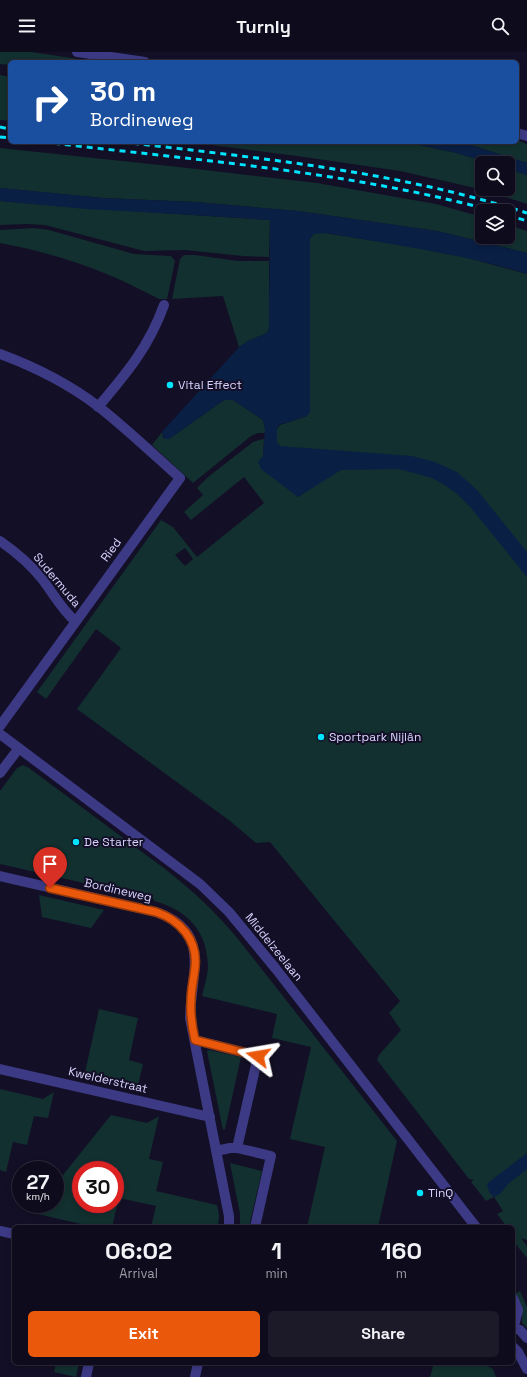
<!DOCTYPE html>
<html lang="en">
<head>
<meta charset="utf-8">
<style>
  body { margin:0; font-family:"Space Grotesk",sans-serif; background:#1c1929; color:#f1f3f6; height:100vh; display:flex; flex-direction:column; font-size:15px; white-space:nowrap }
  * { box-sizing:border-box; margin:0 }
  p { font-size:13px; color:#9b9ba3 }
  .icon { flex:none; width:22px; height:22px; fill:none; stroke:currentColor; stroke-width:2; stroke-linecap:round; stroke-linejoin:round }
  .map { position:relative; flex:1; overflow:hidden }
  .panel { position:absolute; left:12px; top:1173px; width:503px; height:140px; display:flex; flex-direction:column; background:#0e0b1c; border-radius:6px; box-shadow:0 2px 6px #0003,0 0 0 1px #2e2b3b }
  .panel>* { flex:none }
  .top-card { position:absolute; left:8px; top:8px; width:511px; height:84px; border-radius:6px; box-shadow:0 2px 6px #0003,0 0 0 1px #2e2b3b; background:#1a4fa0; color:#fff; overflow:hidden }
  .tools { position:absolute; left:475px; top:104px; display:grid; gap:8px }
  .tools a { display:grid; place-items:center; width:40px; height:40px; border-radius:6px; background:#0e0b1c; box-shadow:0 2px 6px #0003,0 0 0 1px #2e2b3b; font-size:20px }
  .speed { position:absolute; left:12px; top:1109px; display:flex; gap:8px; font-size:20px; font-weight:700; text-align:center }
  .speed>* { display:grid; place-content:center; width:52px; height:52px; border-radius:50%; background:#0e0b1c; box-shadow:0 2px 6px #0003,0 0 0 1px #2e2b3b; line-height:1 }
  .speed small { font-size:10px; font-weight:400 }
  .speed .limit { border:6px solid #d22; background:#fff; color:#111 }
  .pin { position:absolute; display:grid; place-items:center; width:34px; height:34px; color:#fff; margin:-41px -17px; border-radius:50% 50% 50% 0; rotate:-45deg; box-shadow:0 0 4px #0007 }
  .pin .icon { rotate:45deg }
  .me { position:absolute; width:44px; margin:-22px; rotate:284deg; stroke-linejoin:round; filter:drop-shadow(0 0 3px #0008) }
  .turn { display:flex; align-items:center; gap:14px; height:84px; padding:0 16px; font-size:18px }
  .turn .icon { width:52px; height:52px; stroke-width:2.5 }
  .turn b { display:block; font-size:28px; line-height:34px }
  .eta { display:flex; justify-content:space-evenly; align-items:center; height:68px; text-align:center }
  .eta b { font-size:24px; font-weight:600; line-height:28px }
  .button { display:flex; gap:8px; margin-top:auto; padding:8px 16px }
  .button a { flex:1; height:46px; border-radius:6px; background:#ea580c; color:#fff; font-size:16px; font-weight:600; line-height:46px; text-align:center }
  .button a+a { background:#1c1929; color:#f1f3f6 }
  header { display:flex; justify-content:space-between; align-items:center; height:52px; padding:0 16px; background:#0e0b1c; font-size:18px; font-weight:600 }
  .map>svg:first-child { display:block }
  .green { fill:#12302f; fill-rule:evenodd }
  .water { fill:#0a1f44 }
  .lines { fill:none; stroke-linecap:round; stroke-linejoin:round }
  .minor { stroke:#3d3a85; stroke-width:10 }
  .rail { stroke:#00e5ff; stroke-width:3; stroke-dasharray:6 5; stroke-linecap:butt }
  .route-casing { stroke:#983908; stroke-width:10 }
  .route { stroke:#ea580c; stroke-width:7 }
  .poi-dot { fill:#00e5ff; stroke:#130f26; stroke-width:1.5 }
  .labels { text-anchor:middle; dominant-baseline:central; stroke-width:4; stroke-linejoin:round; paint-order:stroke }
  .poi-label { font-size:12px; fill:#d9d4ff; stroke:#130f26; text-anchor:start }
  .street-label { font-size:12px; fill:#d9d4ff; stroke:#130f26 }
</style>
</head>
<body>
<header><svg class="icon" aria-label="menu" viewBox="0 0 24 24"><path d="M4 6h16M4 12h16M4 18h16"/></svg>Turnly<svg class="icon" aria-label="search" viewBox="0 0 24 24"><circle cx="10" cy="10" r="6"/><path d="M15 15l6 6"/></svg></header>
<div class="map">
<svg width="527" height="1325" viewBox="0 0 527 1325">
  <rect width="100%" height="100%" fill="#130f26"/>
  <path class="green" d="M 0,0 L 31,0 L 99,10 L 10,10 L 10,13 L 0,12 Z
    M 0,23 L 10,25 L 10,69 L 0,68 Z
    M 517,88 L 527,92 L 527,111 L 461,90 L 517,90 Z
    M 188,90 L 406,90 L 457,101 L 489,111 L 482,111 L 482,137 L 508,137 L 508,117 L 527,123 L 527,152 L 484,138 L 400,119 L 297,104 Z
    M 0,96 L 188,116 L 317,131 L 436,152 L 482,165 L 482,185 L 508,185 L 508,173 L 527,179 L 527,201 L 437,179 L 298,159 L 195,150 L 103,146 L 0,136 Z
    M 0,149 C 90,157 180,162 270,168 L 269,205 L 243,204 L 185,198 L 144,199 L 45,173 L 27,172 L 0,173 Z
    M 34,176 L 49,178 L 134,202 L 171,204 L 175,209 L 167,247 L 159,247 C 143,239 126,230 109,223 C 74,208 37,198 0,191 L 0,178 Z
    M 318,180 L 402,193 L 468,206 L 527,222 L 527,1188 L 521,1186 L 527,1194 L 527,1206 L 513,1189 L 513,1186 L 515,1184 L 513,1182 L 513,1175 L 507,1175 L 497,1162 L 503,1159 L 494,1145 L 486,1149 L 471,1130 L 474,1128 L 469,1127 L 377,1008 L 379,1003 L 401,978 L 389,961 L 400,949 L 270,790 L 256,791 L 230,769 L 77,657 L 121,596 L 96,577 L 46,647 L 37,640 L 161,468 L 173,475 L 197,505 L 264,451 L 244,425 L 191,468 L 184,460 L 203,443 L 197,436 L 208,425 L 253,390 L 259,388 L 264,387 L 263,404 L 298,445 L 316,433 L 277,391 L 277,377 L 280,373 L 307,364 L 310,186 L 314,181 ZM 185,496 L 193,507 L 185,514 L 175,503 Z
    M 184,203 L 195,203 L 238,209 L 269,209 L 269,276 L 267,281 L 248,289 L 239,295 L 223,244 L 172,247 L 180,207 Z
    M 224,348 L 233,348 L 263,368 L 265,376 L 265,381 L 258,381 L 251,384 L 193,431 L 152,393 L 162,380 L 163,385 L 165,387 L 169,387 Z
    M 23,713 L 29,716 L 165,817 C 192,838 216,860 238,887 L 397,1089 L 378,1175 L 307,1175 L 325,1095 L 290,1087 L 311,995 L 272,986 L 277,962 L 202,944 C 204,935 207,926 208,916 C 208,880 188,858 154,849 L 154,847 L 0,812 L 0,739 L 17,716 Z
    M 39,843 L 104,858 L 91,876 L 42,865 Z
    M 99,957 L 138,966 L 129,1008 L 143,1012 L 137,1038 L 84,1025 Z
    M 209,998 L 241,1005 L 225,1077 L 223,1078 L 207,999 Z
    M 0,1037 L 43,1047 L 54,1040 L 48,1066 L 34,1064 L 27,1093 L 13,1090 L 6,1120 L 0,1118 Z
    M 111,1063 L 147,1071 L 159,1064 L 149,1107 L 163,1110 L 156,1139 L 217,1153 L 219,1163 L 218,1175 L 151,1175 L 156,1154 L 119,1146 L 112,1175 L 94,1175 L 33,1161 L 40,1152 L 55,1152 L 55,1133 ZM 81,1118 L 115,1118 L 115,1152 L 81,1152 Z
    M 230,1111 L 262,1119 L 249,1175 L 240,1175 L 240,1162 Z
    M 520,1239 L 527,1255 L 527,1276 L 522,1271 L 522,1260 L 516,1241 Z
    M 56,1311 L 79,1311 L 76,1325 L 54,1320 Z
    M 434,1311 L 481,1311 L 493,1317 L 496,1325 L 430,1325 Z"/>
  <path class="water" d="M 406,90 L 461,90 L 527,111 L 527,123 L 508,117 L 508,111 L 489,111 L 457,101 Z
    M 0,136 L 103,146 L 195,150 L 298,159 L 437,179 L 527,201 L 527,222 C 461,201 393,193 326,181 L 314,182 L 310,187 L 310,359 L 309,362 L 307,364 L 279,373 L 277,377 L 277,391 L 280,394 L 412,404 L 435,410 L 457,420 L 477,438 L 527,500 L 527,525 L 472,457 L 456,441 L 443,432 L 432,426 L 399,417 L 341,418 L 298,445 L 261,417 L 258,410 L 263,404 L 265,376 L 263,368 L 233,348 L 224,348 L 169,387 L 165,387 L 163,384 L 162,380 L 239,295 L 248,289 L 267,281 L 269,276 L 270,168 L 177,162 L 86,157 L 0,149 Z
    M 527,1101 L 527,1117 L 507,1133 L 501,1141 L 494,1145 L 489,1140 L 487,1132 L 489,1130 Z"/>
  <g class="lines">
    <path class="minor" d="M 77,0 L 145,10
      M 517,81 L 527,84
      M 0,302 C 35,315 69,332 99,355 C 127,377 153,402 180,426 L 0,674
      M 98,355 C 126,322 149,295 164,253
      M 0,489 C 16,500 30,512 42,527 C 53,541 62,558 75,569
      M 0,682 L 200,832 L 229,860 L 276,917 L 476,1175
      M 0,721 L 19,696
      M 0,824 L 156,860 C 212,879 191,921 190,966 L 226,1149 L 229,1164 L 229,1175
      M 195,988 L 258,1004 L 237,1096 L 271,1104 L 255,1175
      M 0,1017 L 210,1065
      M 216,1099 L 230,1096 L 237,1096
      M 0,1179 L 14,1182
      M 513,1246 L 518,1258 L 513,1278
      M 513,1275 L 520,1278 L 527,1286
      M 513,1295 L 518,1300 L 527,1317
      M 86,1325 L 89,1311
      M 195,1325 L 198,1311"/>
    <path class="rail" d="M 0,75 L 10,77
      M 0,85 L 10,86
      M 43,90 C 194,108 347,119 494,159
      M 122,90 C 258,106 396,119 527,161
      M 508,163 L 527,169"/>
  </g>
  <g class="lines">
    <defs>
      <path id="route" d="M 50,836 L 156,860 C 180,868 198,888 195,915 C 194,926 191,937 191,949 C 190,962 192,975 195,988 L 258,1004"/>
    </defs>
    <use href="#route" class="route-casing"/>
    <use href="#route" class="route"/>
  </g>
  <g class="poi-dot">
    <circle cx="170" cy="333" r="4"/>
    <circle cx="321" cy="685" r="4"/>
    <circle cx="76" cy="790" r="4"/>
    <circle cx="420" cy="1141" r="4"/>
  </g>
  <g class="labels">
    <g class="poi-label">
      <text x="178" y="333">Vital Effect</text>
      <text x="329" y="685">Sportpark Nijlân</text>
      <text x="84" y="790">De Starter</text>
      <text x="428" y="1141">TinQ</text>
    </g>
    <g class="street-label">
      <text transform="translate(111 498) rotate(-54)">Ried</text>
      <text transform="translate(57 528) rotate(50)">Sudermuda</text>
      <text transform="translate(118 838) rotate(13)">Bordineweg</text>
      <text transform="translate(274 895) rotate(51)">Middelzeelaan</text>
      <text transform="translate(108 1028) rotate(13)">Kwelderstraat</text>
    </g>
  </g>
</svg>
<div class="tools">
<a><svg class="icon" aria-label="search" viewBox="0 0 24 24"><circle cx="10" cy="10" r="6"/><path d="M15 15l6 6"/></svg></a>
<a><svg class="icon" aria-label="layers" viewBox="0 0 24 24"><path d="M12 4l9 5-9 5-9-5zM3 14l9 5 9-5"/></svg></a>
</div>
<div class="speed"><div>27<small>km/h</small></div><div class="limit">30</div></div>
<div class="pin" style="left:50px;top:836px;background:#d93025"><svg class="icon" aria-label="arrive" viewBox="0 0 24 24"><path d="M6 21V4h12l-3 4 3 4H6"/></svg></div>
<svg class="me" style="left:258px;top:1004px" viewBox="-20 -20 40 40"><path d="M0-17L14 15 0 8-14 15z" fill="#ea580c" stroke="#fff" stroke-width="4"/></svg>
<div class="top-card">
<div class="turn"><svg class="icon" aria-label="right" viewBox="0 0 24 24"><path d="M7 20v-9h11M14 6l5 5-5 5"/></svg><div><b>30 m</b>Bordineweg</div></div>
</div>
<section class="panel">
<div class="eta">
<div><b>06:02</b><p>Arrival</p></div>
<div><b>1</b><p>min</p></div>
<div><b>160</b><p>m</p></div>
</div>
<div class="button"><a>Exit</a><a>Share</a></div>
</section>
</div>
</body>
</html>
